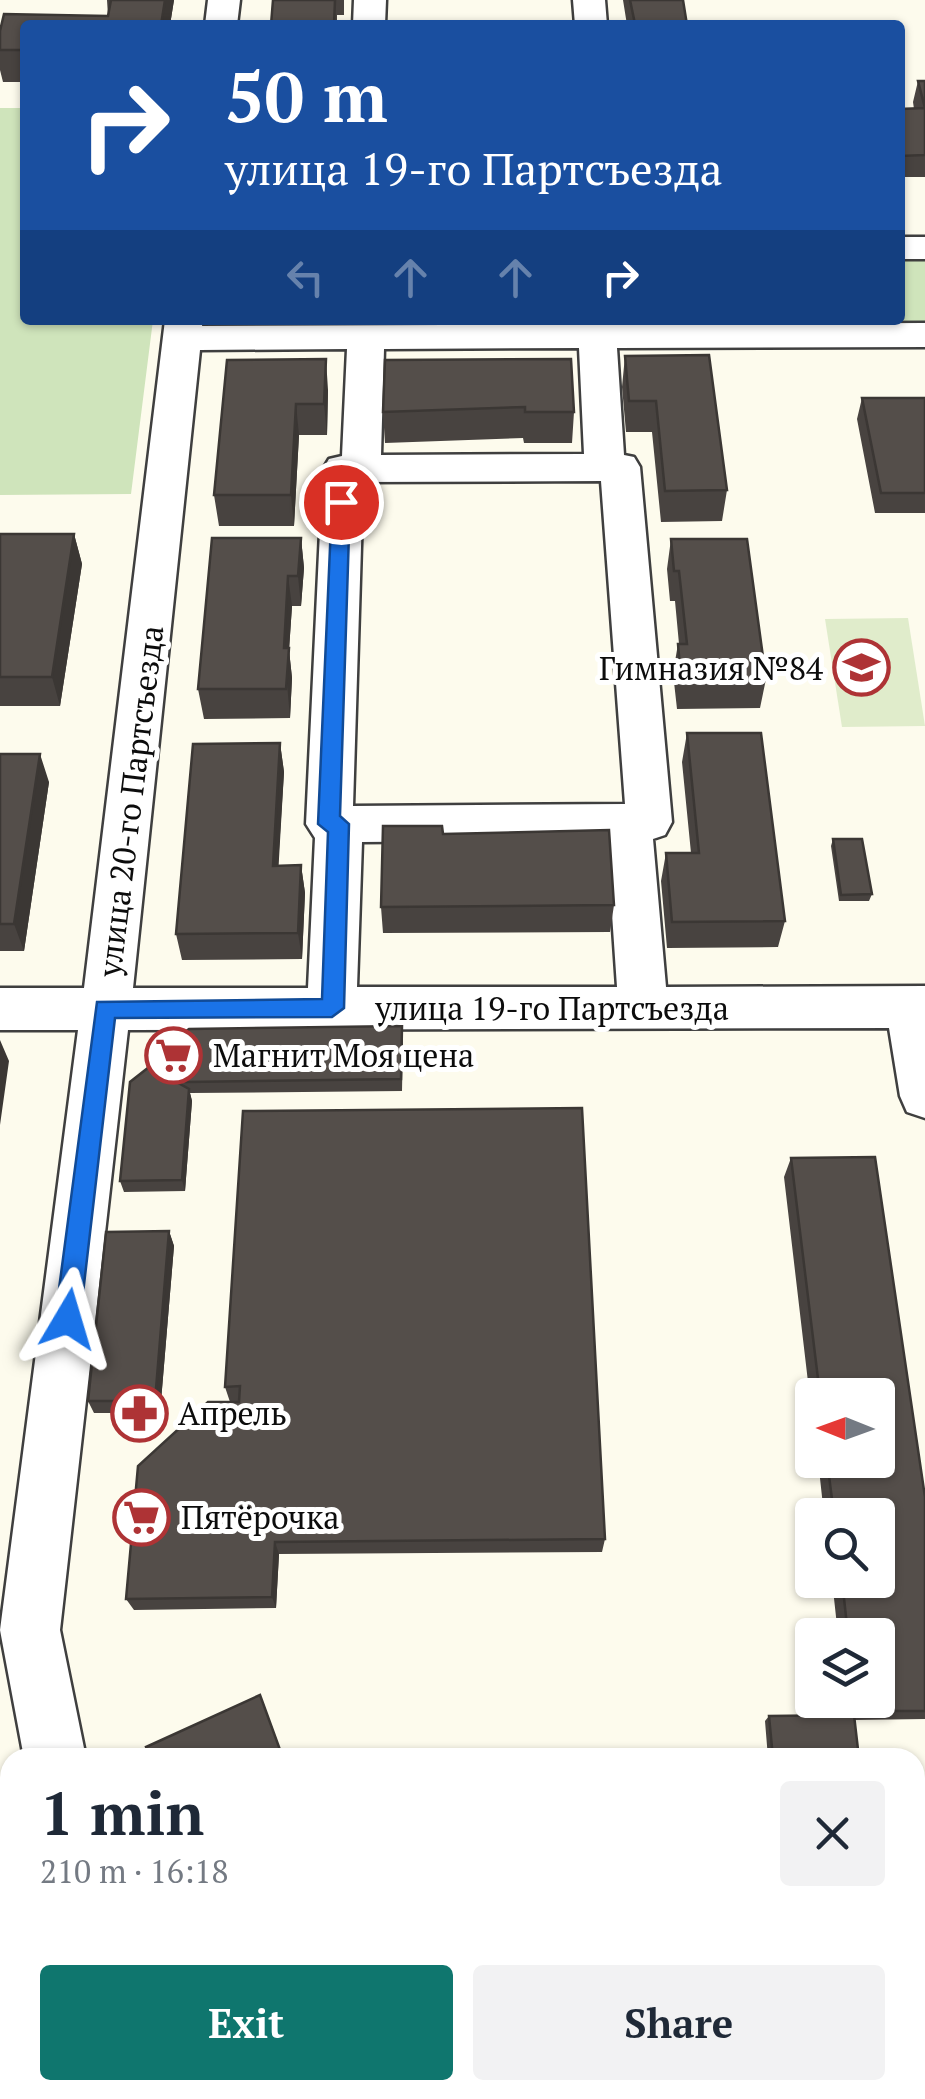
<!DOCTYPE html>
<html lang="en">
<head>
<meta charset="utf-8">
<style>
  body { margin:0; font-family:"PT Serif",serif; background:#f2f2f3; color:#1f2937; height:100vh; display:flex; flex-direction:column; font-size:38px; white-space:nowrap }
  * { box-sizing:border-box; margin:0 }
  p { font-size:32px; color:#747a83 }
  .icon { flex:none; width:55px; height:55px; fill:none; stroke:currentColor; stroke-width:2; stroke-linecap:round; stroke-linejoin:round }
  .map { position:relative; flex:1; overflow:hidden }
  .sheet { position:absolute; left:0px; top:1748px; width:925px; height:352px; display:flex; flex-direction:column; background:#fff; border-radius:30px 30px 0 0; box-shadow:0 2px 8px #0004 }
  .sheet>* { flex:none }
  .top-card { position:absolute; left:20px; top:20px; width:885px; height:305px; border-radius:10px; box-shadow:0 2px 8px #0004; background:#1a4fa0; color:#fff; overflow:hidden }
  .needle { width:65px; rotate:271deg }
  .buttons { position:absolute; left:795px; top:1378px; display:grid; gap:20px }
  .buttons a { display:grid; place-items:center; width:100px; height:100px; border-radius:10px; background:#fff; box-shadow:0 2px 8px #0004; font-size:50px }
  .pin { position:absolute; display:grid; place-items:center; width:85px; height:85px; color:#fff; margin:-42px; border:5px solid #fff; border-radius:50%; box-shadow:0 2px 10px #0007 }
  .me { position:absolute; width:110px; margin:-55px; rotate:7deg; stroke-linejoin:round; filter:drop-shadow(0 0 8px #0008) }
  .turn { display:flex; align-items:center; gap:35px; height:210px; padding:0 40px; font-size:45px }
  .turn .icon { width:130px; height:130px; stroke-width:2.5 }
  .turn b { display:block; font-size:70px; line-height:85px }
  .lanes { display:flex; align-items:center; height:95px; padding:0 40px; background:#0003; justify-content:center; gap:50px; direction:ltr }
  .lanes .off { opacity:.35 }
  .round { display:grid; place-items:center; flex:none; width:105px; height:105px; border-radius:10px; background:#f2f2f3 }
  .overview { display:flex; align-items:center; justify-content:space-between; height:170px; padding:0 40px }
  h1 { font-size:60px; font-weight:800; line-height:75px }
  .primary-button { display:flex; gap:20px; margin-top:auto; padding:20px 40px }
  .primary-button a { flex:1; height:115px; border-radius:10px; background:#0f766e; color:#fff; font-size:40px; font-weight:800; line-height:115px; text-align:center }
  .primary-button a+a { background:#f2f2f3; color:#1f2937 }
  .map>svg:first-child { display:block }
  .green { fill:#cfe4bb }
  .pitch { fill:#e0eccb }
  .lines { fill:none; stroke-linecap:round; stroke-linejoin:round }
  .minor-casing { stroke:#3f3f3f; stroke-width:5 }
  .minor { fill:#fff; fill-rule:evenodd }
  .wall { fill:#484340 }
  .shaded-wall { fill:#3b3734 }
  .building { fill:#544e4a; stroke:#3b3734; stroke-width:2.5 }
  .route { fill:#1a73e8; stroke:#114b97; stroke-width:2.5 }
  .labels { text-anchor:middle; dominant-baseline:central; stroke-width:10; stroke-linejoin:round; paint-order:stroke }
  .poi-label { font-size:32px; fill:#0c0c0c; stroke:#fff; text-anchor:start }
  .street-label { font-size:32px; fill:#0c0c0c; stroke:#fff }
</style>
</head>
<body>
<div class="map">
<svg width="925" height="2099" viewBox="0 0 925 2099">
  <rect width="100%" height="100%" fill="#fdfbed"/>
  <path class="green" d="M 0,108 L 25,108 L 25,320 L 153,320 L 131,494 L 0,495 Z
    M 900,258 L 925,258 L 925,321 L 218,324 L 218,320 L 900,320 Z"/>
  <path class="pitch" d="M 908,618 L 925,726 L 842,727 L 825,619 Z"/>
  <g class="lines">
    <defs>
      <path id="minor" d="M 208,0 L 240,0 L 237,25 L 205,25 Z
        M 354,0 L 386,0 L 385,25 L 353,25 Z
        M 573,0 L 605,0 L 607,25 L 575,25 Z
        M 900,237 L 925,237 L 925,259 L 900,259 Z
        M 165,320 L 203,320 L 202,326 L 925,323 L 925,347 L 617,348 L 624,455 L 634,457 L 640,467 L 672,822 L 665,835 L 653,839 L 666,987 L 925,986 L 925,1118 L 907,1112 L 900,1096 L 889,1028 L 128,1030 L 60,1630 L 86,1758 L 24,1758 L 0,1630 L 78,1030 L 0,1030 L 0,988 L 84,988 ZM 579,348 L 584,454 L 381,455 L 384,349 ZM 347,349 L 342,456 L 329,459 L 323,469 L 306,824 L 315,838 L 308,988 L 133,988 L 200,350 ZM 601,481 L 625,804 L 353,806 L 363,482 ZM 607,840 L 617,987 L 357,987 L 362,842 Z
        M 915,1785 L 925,1785 L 925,1849 L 915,1849 Z
        M 10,1871 L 10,1936 L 0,1940 L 0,1875 Z
        M 915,1969 L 925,1973 L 925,2061 L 915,2056 Z
        M 105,2090 L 173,2090 L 175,2099 L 107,2099 Z"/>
    </defs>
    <use href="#minor" class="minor-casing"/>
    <use href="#minor" class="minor"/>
  </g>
  <path class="wall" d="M 107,0 L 174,0 L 170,25 L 25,25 L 25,82 L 3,82 L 0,70 L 0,31 L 4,14 L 108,16 Z
    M 273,0 L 344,0 L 344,15 L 337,15 L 337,25 L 271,25 Z
    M 623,0 L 683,0 L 687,25 L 627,25 Z
    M 918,81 L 925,81 L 925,177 L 900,177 L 900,109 L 914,109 L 913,102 Z
    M 625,356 L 727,490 L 722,521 L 661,522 L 652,432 L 626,432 L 622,387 Z
    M 227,360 L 328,390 L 327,435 L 299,435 L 294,526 L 219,526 L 214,495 Z
    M 385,360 L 574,412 L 572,443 L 524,443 L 523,438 L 385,443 L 383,412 Z
    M 862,398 L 925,398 L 925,513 L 875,513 L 857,419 Z
    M 0,534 L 74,534 L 82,564 L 60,706 L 0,706 Z
    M 301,538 L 304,568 L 301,606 L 292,606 L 289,650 L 292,678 L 290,718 L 204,719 L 198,689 Z
    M 671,539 L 766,679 L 760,708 L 677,709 L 673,673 L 678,644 L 679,644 L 675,601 L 670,601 L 667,569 Z
    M 687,733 L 785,921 L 778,947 L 667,948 L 661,881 L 666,853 L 691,853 L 682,762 Z
    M 280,743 L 284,772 L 278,866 L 301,865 L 305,893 L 302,959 L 182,960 L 176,934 Z
    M 0,754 L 49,782 L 24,951 L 0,951 Z
    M 443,834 L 614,905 L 610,932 L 383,933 L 381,907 Z
    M 833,839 L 872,894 L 869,901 L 839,901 L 831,846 Z
    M 403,1038 L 402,1091 L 190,1093 L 192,1101 L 185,1191 L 124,1192 L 120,1181 L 154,1069 L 151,1057 Z
    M 243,1111 L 605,1539 L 602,1552 L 279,1554 L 276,1608 L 134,1610 L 126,1599 L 239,1402 L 230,1402 L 225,1387 Z
    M 791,1158 L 925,1497 L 925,1719 L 854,1720 L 859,1758 L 768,1758 L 765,1721 L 769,1716 L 848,1715 L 846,1700 L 878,1700 L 878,1635 L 838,1635 L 832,1580 L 878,1580 L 878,1515 L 824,1515 L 818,1460 L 878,1460 L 878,1395 L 812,1395 L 812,1416 L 784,1177 Z
    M 169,1231 L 174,1246 L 160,1413 L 94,1413 L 88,1401 Z
    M 915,1844 L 925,1844 L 925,1956 L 915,1940 Z"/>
  <path class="shaded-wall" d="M 165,0 L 174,0 L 170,25 L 161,25 Z
    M 326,359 L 328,390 L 327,435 L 324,404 Z
    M 296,404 L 299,435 L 294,526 L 291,495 Z
    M 74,534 L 82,564 L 60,706 L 52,677 Z
    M 301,538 L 304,568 L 301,606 L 298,576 Z
    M 288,576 L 292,606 L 289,650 L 292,678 L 290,718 L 284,648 Z
    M 280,743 L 284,772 L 277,893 L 273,866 Z
    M 40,754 L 49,782 L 24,951 L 14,924 Z
    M 301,865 L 305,893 L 302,959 L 298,933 Z
    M 0,1040 L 9,1061 L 0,1125 Z
    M 189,1089 L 192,1101 L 185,1191 L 182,1180 Z
    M 169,1231 L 174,1246 L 160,1413 L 155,1401 Z
    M 275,1542 L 279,1554 L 276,1608 L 272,1597 Z"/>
  <path class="building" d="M 111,0 L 165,0 L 161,25 L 25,25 L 25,50 L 0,50 L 0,31 L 4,14 L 108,16 Z
    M 273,0 L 335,0 L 334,25 L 271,25 Z
    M 630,0 L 683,0 L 687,25 L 628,25 L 635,24 Z
    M 918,81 L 925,81 L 925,155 L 900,156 L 900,109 L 925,108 Z
    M 709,355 L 727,490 L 665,491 L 656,401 L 629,401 L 625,356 Z
    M 326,359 L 324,404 L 296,404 L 291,495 L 214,495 L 227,360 Z
    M 571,359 L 574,412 L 525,412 L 525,407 L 383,412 L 385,360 Z
    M 862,398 L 925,398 L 925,493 L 881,493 Z
    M 0,534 L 74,534 L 52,677 L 0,677 Z
    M 212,538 L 301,538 L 298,576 L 288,576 L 284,648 L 289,648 L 286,689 L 198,689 Z
    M 671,539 L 747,539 L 766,679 L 681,679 L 678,644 L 687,644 L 679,571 L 674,571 Z
    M 687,733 L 761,733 L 785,921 L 672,922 L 666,853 L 699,853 Z
    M 280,743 L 273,866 L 301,865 L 298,933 L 176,934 L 193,744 Z
    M 0,754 L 40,754 L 14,924 L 0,924 Z
    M 383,826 L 442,826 L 443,834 L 609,830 L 614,905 L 381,907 Z
    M 833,839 L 862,839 L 872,894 L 841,895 Z
    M 402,1026 L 401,1079 L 185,1082 L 151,1057 L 189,1029 Z
    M 149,1067 L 189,1089 L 182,1180 L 120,1181 L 130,1082 Z
    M 582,1108 L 605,1539 L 275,1542 L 272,1597 L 126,1599 L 138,1466 L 208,1402 L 239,1402 L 240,1386 L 225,1387 L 243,1111 Z
    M 875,1157 L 925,1497 L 925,1711 L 858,1711 L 856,1700 L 878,1700 L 878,1635 L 848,1635 L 842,1580 L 878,1580 L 878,1515 L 834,1515 L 827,1460 L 878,1460 L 878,1395 L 820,1395 L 791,1158 Z
    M 169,1231 L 155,1401 L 88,1401 L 106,1232 Z
    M 260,1695 L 283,1758 L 150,1758 L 146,1747 Z
    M 854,1715 L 859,1758 L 773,1758 L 769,1716 Z
    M 915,1844 L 925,1844 L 925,1949 L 915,1934 Z
    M 915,2037 L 925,2057 L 925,2083 L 916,2088 L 922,2099 L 878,2099 L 874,2090 L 915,2090 Z
    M 457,2090 L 574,2090 L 578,2099 L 440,2099 Z"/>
  <path class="route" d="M 341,496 L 350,502 L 340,816 L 349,824 L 344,1008 L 332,1017 L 115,1018 L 80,1319 L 77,1328 L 68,1331 L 59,1328 L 55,1319 L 97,1002 L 322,999 L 328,832 L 318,824 L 332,502 Z"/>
  <defs>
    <symbol id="school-ring" viewBox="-11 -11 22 22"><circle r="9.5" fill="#fff" stroke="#ae3335" stroke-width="1.5"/><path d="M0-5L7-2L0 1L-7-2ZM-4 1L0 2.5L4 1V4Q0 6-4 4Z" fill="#ae3335"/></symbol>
    <symbol id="supermarket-ring" viewBox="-11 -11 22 22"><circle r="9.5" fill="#fff" stroke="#ae3335" stroke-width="1.5"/><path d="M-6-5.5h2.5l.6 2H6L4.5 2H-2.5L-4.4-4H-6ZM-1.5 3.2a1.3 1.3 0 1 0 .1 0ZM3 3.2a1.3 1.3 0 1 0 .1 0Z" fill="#ae3335"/></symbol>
    <symbol id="pharmacy-ring" viewBox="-11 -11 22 22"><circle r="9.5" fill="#fff" stroke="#ae3335" stroke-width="1.5"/><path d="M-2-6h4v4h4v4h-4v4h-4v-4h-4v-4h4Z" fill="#ae3335"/></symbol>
  </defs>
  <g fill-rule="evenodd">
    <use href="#school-ring" x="830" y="636" width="63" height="63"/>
    <use href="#supermarket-ring" x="142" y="1024" width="63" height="63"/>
    <use href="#pharmacy-ring" x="108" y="1382" width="63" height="63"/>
    <use href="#supermarket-ring" x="110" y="1486" width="63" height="63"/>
  </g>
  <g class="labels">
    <g class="poi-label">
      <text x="823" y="668" text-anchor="end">Гимназия №84</text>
      <text x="213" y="1055">Магнит Моя цена</text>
      <text x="178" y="1413">Апрель</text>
      <text x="181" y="1517">Пятёрочка</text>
    </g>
    <g class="street-label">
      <text transform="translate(130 801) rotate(-83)">улица 20-го Партсъезда</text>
      <text x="552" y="1008">улица 19-го Партсъезда</text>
    </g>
  </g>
</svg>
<div class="buttons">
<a><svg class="needle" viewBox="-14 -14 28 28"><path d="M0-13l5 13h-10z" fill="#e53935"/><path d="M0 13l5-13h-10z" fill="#747a83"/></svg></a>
<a><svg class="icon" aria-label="search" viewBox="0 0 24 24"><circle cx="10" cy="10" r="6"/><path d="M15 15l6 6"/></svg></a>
<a><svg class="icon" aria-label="layers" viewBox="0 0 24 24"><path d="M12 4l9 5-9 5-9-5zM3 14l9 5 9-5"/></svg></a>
</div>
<div class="pin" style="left:341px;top:502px;background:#d93025"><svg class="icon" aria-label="arrive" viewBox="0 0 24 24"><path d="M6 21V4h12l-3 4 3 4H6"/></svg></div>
<svg class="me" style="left:68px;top:1319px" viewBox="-20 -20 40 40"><path d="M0-17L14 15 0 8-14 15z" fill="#1a73e8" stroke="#fff" stroke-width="4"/></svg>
<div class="top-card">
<div class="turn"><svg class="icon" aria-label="right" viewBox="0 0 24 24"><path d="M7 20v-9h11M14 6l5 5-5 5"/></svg><div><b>50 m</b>улица 19-го Партсъезда</div></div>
<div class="lanes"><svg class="icon off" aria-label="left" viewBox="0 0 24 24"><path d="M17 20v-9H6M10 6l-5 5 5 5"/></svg><svg class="icon off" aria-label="ahead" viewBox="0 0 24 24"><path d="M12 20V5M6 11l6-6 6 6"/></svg><svg class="icon off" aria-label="ahead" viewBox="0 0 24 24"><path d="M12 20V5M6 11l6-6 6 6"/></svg><svg class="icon" aria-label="right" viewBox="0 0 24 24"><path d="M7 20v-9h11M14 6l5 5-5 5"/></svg></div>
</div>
<section class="sheet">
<div class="overview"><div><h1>1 min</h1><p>210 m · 16:18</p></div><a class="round"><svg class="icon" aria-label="close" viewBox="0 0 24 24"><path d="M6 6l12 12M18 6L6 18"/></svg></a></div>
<div class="primary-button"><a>Exit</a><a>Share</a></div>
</section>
</div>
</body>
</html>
